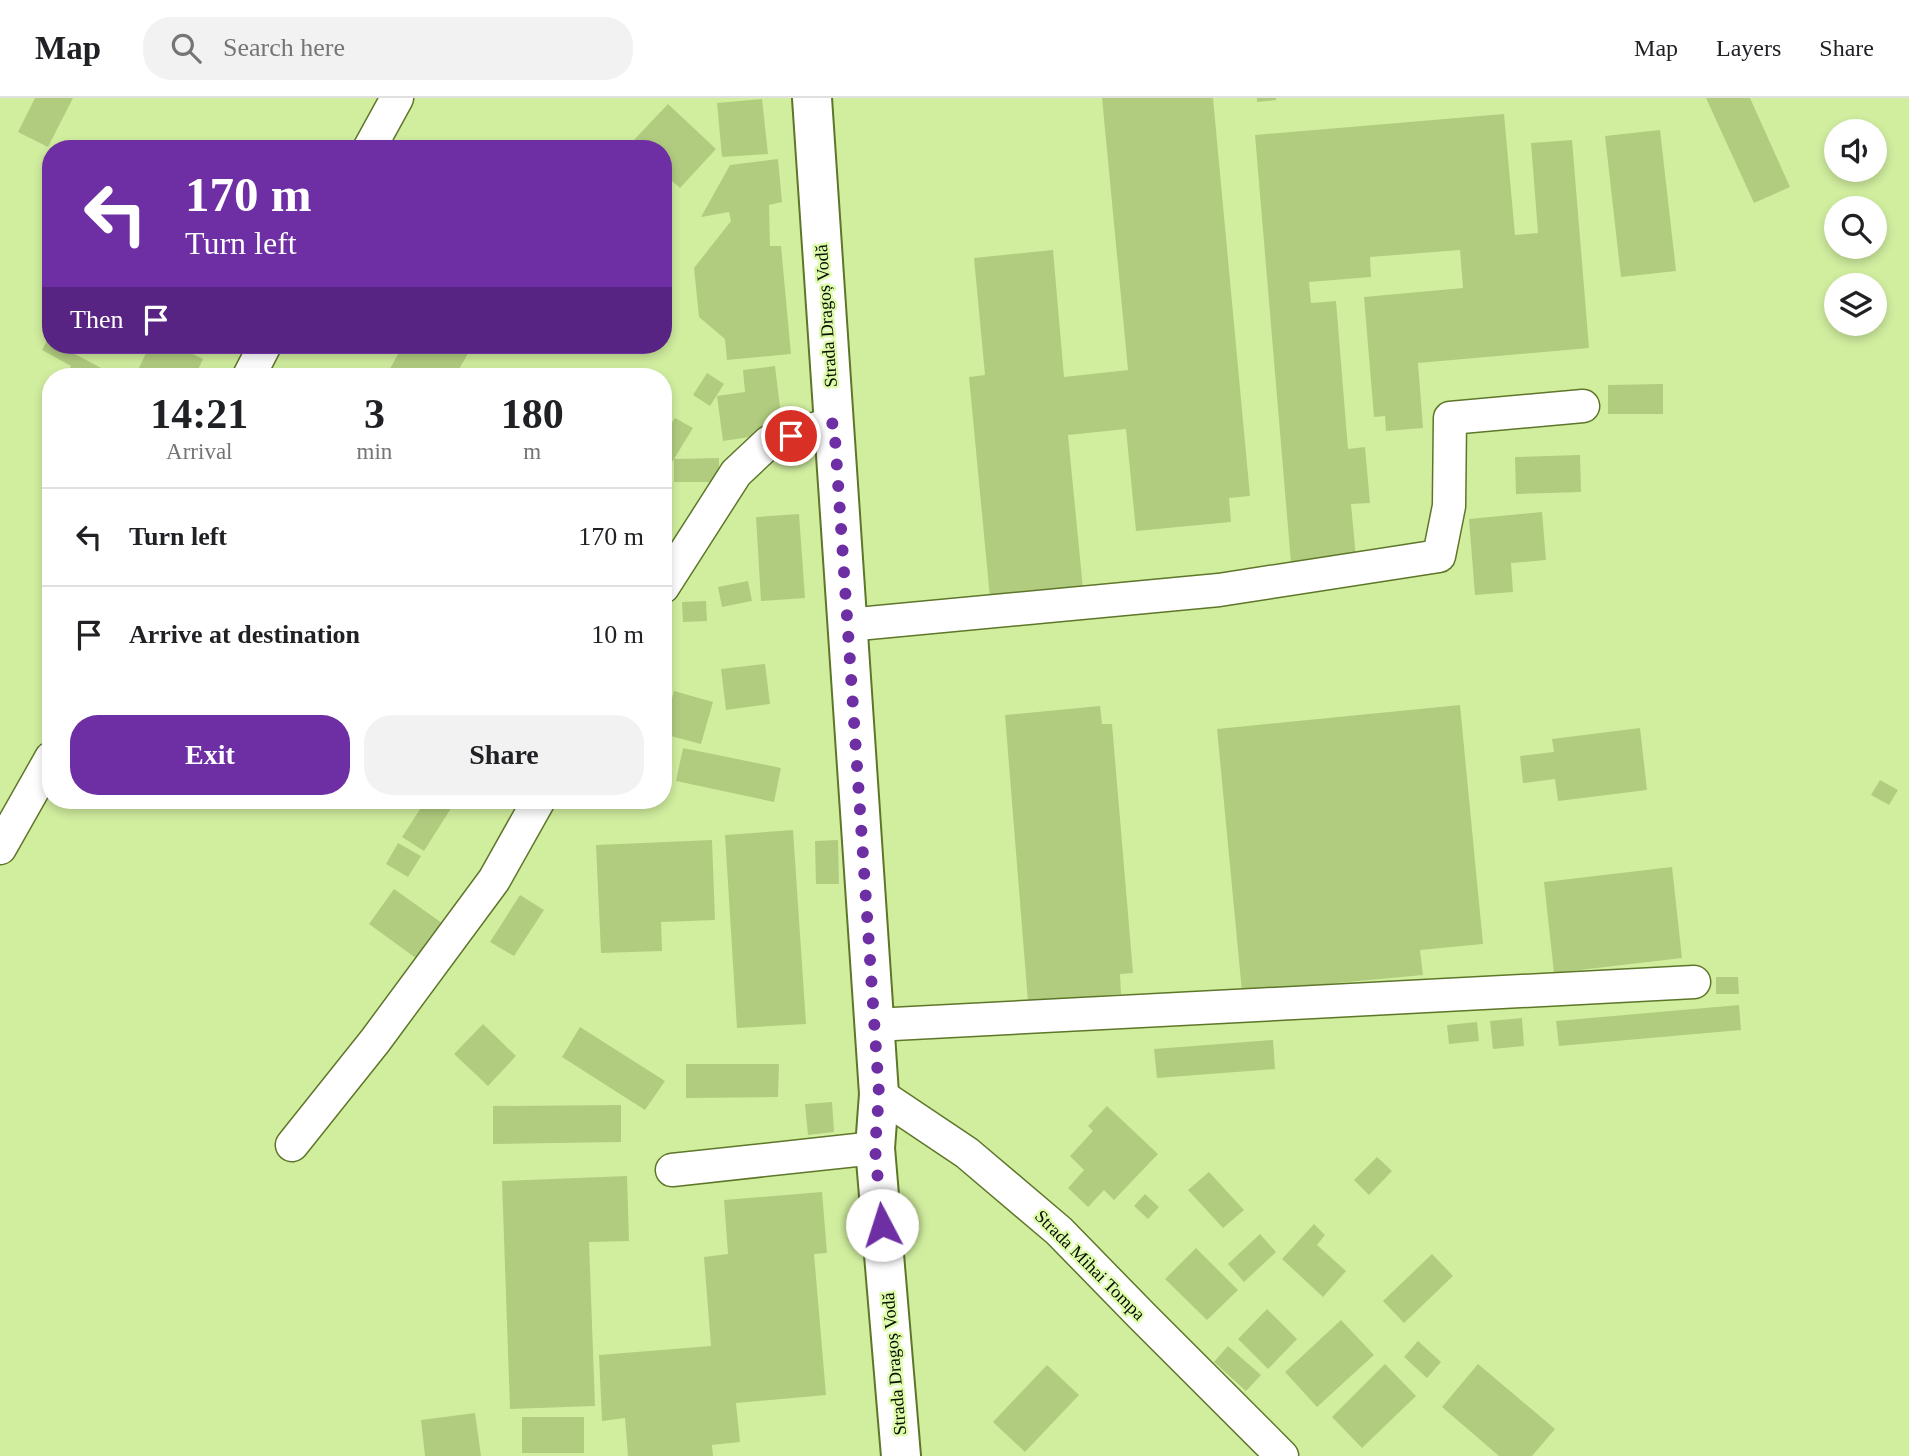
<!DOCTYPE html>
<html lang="en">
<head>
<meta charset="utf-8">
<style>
  body { margin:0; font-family:"Times New Roman",serif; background:#f2f2f2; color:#202124; height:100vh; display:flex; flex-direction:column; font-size:26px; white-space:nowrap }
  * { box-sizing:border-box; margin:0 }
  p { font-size:23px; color:#757577 }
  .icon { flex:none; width:38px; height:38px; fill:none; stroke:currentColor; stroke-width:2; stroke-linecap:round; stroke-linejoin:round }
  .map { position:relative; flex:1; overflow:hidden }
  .drawer { position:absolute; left:42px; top:270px; width:630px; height:441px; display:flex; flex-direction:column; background:#fff; border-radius:28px; box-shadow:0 4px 10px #0003 }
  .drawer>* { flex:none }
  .top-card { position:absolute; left:42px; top:42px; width:630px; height:214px; border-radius:28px; box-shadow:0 4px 10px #0003; background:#6e2ea4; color:#fff; overflow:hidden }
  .tools { position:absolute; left:1824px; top:21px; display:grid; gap:14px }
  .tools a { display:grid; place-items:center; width:63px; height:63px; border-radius:50%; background:#fff; box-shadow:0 4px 10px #0003; font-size:35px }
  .pin { position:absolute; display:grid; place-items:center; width:60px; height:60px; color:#fff; margin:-30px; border:4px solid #fff; border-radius:50%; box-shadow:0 2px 7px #0007 }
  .me { position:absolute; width:77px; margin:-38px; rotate:355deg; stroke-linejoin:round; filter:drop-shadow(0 0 5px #0008) }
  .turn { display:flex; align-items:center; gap:24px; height:147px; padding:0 28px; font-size:32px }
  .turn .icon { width:91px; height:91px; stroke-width:2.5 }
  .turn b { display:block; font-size:49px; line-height:60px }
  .then { display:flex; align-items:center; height:66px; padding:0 28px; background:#0003; gap:14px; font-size:26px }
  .eta { display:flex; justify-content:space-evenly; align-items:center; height:119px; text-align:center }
  .eta b { font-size:42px; font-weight:700; line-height:49px }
  .action { display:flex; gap:14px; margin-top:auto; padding:14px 28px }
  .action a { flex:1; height:80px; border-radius:28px; background:#6e2ea4; color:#fff; font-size:28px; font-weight:700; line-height:80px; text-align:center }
  .action a+a { background:#f2f2f2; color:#202124 }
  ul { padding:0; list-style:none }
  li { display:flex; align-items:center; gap:21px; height:98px; padding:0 28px; border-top:2px solid #e0e0e0 }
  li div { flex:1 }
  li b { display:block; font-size:26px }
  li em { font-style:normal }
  header { display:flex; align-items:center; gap:42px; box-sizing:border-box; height:98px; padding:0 35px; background:#fff; border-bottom:2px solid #e0e0e0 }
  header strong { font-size:33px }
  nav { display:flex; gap:38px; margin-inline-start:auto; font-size:24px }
  .search { width:490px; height:63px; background:#f2f2f2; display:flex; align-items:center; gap:18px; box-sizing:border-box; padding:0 24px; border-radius:28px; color:#757577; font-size:26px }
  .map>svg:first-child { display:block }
  .building { fill:#b1cc7f }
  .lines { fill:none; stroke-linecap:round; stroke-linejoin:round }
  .minor-casing { stroke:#5e7629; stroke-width:35 }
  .major-casing { stroke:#5e7629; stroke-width:42 }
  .minor { stroke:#fff; stroke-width:32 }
  .major { stroke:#fff; stroke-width:38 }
  .route { stroke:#6e2ea4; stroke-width:12; stroke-dasharray:0 21.6 }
  .labels { text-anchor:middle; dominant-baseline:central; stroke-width:5; stroke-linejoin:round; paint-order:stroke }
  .street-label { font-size:18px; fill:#070f00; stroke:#defcac }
</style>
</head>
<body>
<header>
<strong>Map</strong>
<div class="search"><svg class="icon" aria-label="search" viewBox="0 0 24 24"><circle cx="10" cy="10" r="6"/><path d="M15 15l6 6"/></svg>Search here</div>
<nav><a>Map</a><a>Layers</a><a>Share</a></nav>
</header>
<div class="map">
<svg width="1909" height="1358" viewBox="0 0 1909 1358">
  <rect width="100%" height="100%" fill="#d1ee9f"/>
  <path class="building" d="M 35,0 L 73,0 L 48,49 L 18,34 Z
    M 1102,0 L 1213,0 L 1250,398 L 1229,400 L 1231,424 L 1136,433 L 1126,331 L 1068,337 L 1083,491 L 990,500 L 969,279 L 985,277 L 974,160 L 1053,152 L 1064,279 L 1128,272 Z
    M 1257,0 L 1276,0 L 1276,2 L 1257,4 Z
    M 1706,0 L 1750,0 L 1790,89 L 1754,105 Z
    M 762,1 L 768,56 L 722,59 L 717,5 Z
    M 668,6 L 716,51 L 680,90 L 663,75 L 663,51 L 638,51 L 631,45 Z
    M 1504,16 L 1515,137 L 1538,135 L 1531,45 L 1572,42 L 1589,250 L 1418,265 L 1423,330 L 1386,333 L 1385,318 L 1374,319 L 1364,199 L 1463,190 L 1460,152 L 1370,159 L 1371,179 L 1309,184 L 1311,205 L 1336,203 L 1348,351 L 1365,349 L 1370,405 L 1351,406 L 1356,460 L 1291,465 L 1255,37 Z
    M 1660,32 L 1676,173 L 1621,179 L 1605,38 Z
    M 778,61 L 782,104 L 769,107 L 770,148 L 781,148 L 791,256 L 727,262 L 725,241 L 699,219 L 694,170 L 731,123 L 729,114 L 701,119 L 730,67 Z
    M 48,241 L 51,243 L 51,247 L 58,247 L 116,278 L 66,278 L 71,268 L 42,252 Z
    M 150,247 L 174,247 L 203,261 L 195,278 L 135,278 Z
    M 403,247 L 473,247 L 455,278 L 386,278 Z
    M 775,268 L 783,334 L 723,343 L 717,298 L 745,294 L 743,272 Z
    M 707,275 L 724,286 L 710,308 L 693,297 Z
    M 1663,286 L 1663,316 L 1608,316 L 1608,287 Z
    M 675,320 L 693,330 L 669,369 L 663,366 L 663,338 Z
    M 1580,357 L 1581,394 L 1516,396 L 1515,359 Z
    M 719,360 L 719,384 L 674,384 L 674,361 Z
    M 1542,414 L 1546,462 L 1511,465 L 1513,494 L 1475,497 L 1469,421 Z
    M 799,416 L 805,500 L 761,503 L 756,419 Z
    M 748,483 L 752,503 L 722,509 L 718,489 Z
    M 706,503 L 707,523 L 683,524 L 682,504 Z
    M 765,566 L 770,606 L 726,612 L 721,571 Z
    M 674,593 L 713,604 L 701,646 L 663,636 Z
    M 1460,607 L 1483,846 L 1420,852 L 1423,877 L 1242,894 L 1217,631 Z
    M 1100,608 L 1102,626 L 1112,626 L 1133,875 L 1120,876 L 1121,896 L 1028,904 L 1005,617 Z
    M 1640,630 L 1647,692 L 1558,703 L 1555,681 L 1523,685 L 1520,658 L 1554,654 L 1552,641 Z
    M 663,646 L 672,648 L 664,684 L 663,684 Z
    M 683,650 L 781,670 L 774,704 L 676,683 Z
    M 1880,682 L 1898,692 L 1889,707 L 1871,697 Z
    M 426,702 L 445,702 L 453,707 L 424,753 L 402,739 Z
    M 503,702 L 523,702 L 517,711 Z
    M 793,732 L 806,926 L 737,930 L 725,737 Z
    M 712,742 L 715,822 L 661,824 L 662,853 L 601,855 L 596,747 Z
    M 838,742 L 839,786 L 816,786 L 815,743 Z
    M 398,745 L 421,758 L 408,779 L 386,766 Z
    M 1672,769 L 1682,860 L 1554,875 L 1544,784 Z
    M 394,791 L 449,830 L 424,866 L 369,826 Z
    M 520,797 L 544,812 L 514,858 L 490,844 Z
    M 1716,879 L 1738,879 L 1739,896 L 1716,896 Z
    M 1739,907 L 1741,932 L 1559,948 L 1556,923 Z
    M 1522,920 L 1524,948 L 1493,951 L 1490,923 Z
    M 1477,924 L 1479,943 L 1449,946 L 1447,927 Z
    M 483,926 L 516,958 L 488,988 L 454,956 Z
    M 580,929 L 665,983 L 645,1012 L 562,959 Z
    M 1273,942 L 1275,971 L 1157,980 L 1154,951 Z
    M 686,966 L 779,966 L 778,999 L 686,1000 Z
    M 832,1004 L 834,1034 L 808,1037 L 805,1006 Z
    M 621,1007 L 621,1044 L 493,1046 L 493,1008 Z
    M 1107,1008 L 1158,1056 L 1114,1102 L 1104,1092 L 1088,1109 L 1068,1090 L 1084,1072 L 1070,1058 L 1093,1033 L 1088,1028 Z
    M 1377,1059 L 1392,1073 L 1369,1097 L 1354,1082 Z
    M 1209,1074 L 1244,1112 L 1223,1130 L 1188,1092 Z
    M 627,1078 L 629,1143 L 589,1144 L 595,1308 L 510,1311 L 502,1083 Z
    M 822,1094 L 827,1155 L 814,1156 L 826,1297 L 736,1305 L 740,1344 L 712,1347 L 713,1358 L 628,1358 L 625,1320 L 602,1323 L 599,1257 L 711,1248 L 704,1159 L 728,1156 L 724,1102 Z
    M 1145,1096 L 1159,1109 L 1148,1121 L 1134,1108 Z
    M 1314,1126 L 1325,1137 L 1317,1147 L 1346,1173 L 1323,1199 L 1282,1161 Z
    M 1260,1136 L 1276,1154 L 1244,1184 L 1228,1166 Z
    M 1196,1150 L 1238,1192 L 1207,1222 L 1165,1181 Z
    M 1432,1156 L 1453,1178 L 1404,1225 L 1383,1203 Z
    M 1267,1211 L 1297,1241 L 1268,1271 L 1238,1241 Z
    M 1341,1222 L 1374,1257 L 1317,1309 L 1285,1274 Z
    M 1418,1243 L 1441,1264 L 1427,1280 L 1404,1259 Z
    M 1228,1248 L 1261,1277 L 1246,1293 L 1214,1264 Z
    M 1385,1266 L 1416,1298 L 1362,1350 L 1332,1319 Z
    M 1478,1266 L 1555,1331 L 1532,1358 L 1499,1358 L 1442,1309 Z
    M 1047,1267 L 1079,1297 L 1025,1354 L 993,1324 Z
    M 475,1315 L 481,1358 L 425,1358 L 421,1322 Z
    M 522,1319 L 584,1319 L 584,1355 L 522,1355 Z"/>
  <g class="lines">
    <defs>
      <path id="minor" d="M 369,51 L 397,0
        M 249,278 L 265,247
        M 663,489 L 736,375 L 769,344 L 834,325
        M 847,527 L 1219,492 L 1439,458 L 1449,408 L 1450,320 L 1583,308
        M 0,750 L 51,660
        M 874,927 L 1694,884
        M 879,996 L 967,1055 L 1059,1133 L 1143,1219 L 1282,1358
        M 292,1047 L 375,943 L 494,782 L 539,702
        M 672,1072 L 875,1050"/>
      <path id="major" d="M 812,0 L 879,996 L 875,1050 L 901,1358"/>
    </defs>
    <use href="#minor" class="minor-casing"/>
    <use href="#major" class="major-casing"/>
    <use href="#minor" class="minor"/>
    <use href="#major" class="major"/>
  </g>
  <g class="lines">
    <path class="route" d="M 791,338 L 834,325 L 879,996 L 875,1050 L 882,1127"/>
  </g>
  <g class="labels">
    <g class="street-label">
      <text transform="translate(826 218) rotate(-94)">Strada Dragoș Vodă</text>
      <text transform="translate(1090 1167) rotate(45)">Strada Mihai Tompa</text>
      <text transform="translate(894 1266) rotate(-95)">Strada Dragoș Vodă</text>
    </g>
  </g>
</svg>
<div class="tools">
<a><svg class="icon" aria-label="sound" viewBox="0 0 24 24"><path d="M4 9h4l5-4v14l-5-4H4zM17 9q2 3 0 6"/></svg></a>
<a><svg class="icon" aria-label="search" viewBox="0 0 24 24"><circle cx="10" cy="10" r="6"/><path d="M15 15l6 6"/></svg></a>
<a><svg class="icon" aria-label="layers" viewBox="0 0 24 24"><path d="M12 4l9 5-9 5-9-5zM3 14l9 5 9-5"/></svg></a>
</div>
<div class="pin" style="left:791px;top:338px;background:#d93025"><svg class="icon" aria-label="arrive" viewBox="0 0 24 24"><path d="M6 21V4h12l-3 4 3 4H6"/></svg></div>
<svg class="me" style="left:882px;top:1127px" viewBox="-20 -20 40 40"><circle r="19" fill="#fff"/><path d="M0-13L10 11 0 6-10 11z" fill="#6e2ea4"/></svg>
<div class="top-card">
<div class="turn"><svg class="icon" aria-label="left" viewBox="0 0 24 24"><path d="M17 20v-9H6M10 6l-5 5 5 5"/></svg><div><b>170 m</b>Turn left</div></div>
<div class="then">Then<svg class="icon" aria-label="arrive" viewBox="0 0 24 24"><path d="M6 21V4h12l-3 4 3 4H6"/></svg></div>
</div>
<section class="drawer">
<div class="eta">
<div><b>14:21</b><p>Arrival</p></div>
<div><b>3</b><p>min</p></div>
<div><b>180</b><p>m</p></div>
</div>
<ul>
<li><svg class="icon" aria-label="left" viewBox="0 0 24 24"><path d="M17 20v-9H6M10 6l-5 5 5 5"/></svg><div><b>Turn left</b></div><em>170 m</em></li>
<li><svg class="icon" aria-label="arrive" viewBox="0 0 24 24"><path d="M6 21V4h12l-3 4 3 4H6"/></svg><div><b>Arrive at destination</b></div><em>10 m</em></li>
</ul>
<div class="action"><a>Exit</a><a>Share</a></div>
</section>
</div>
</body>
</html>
